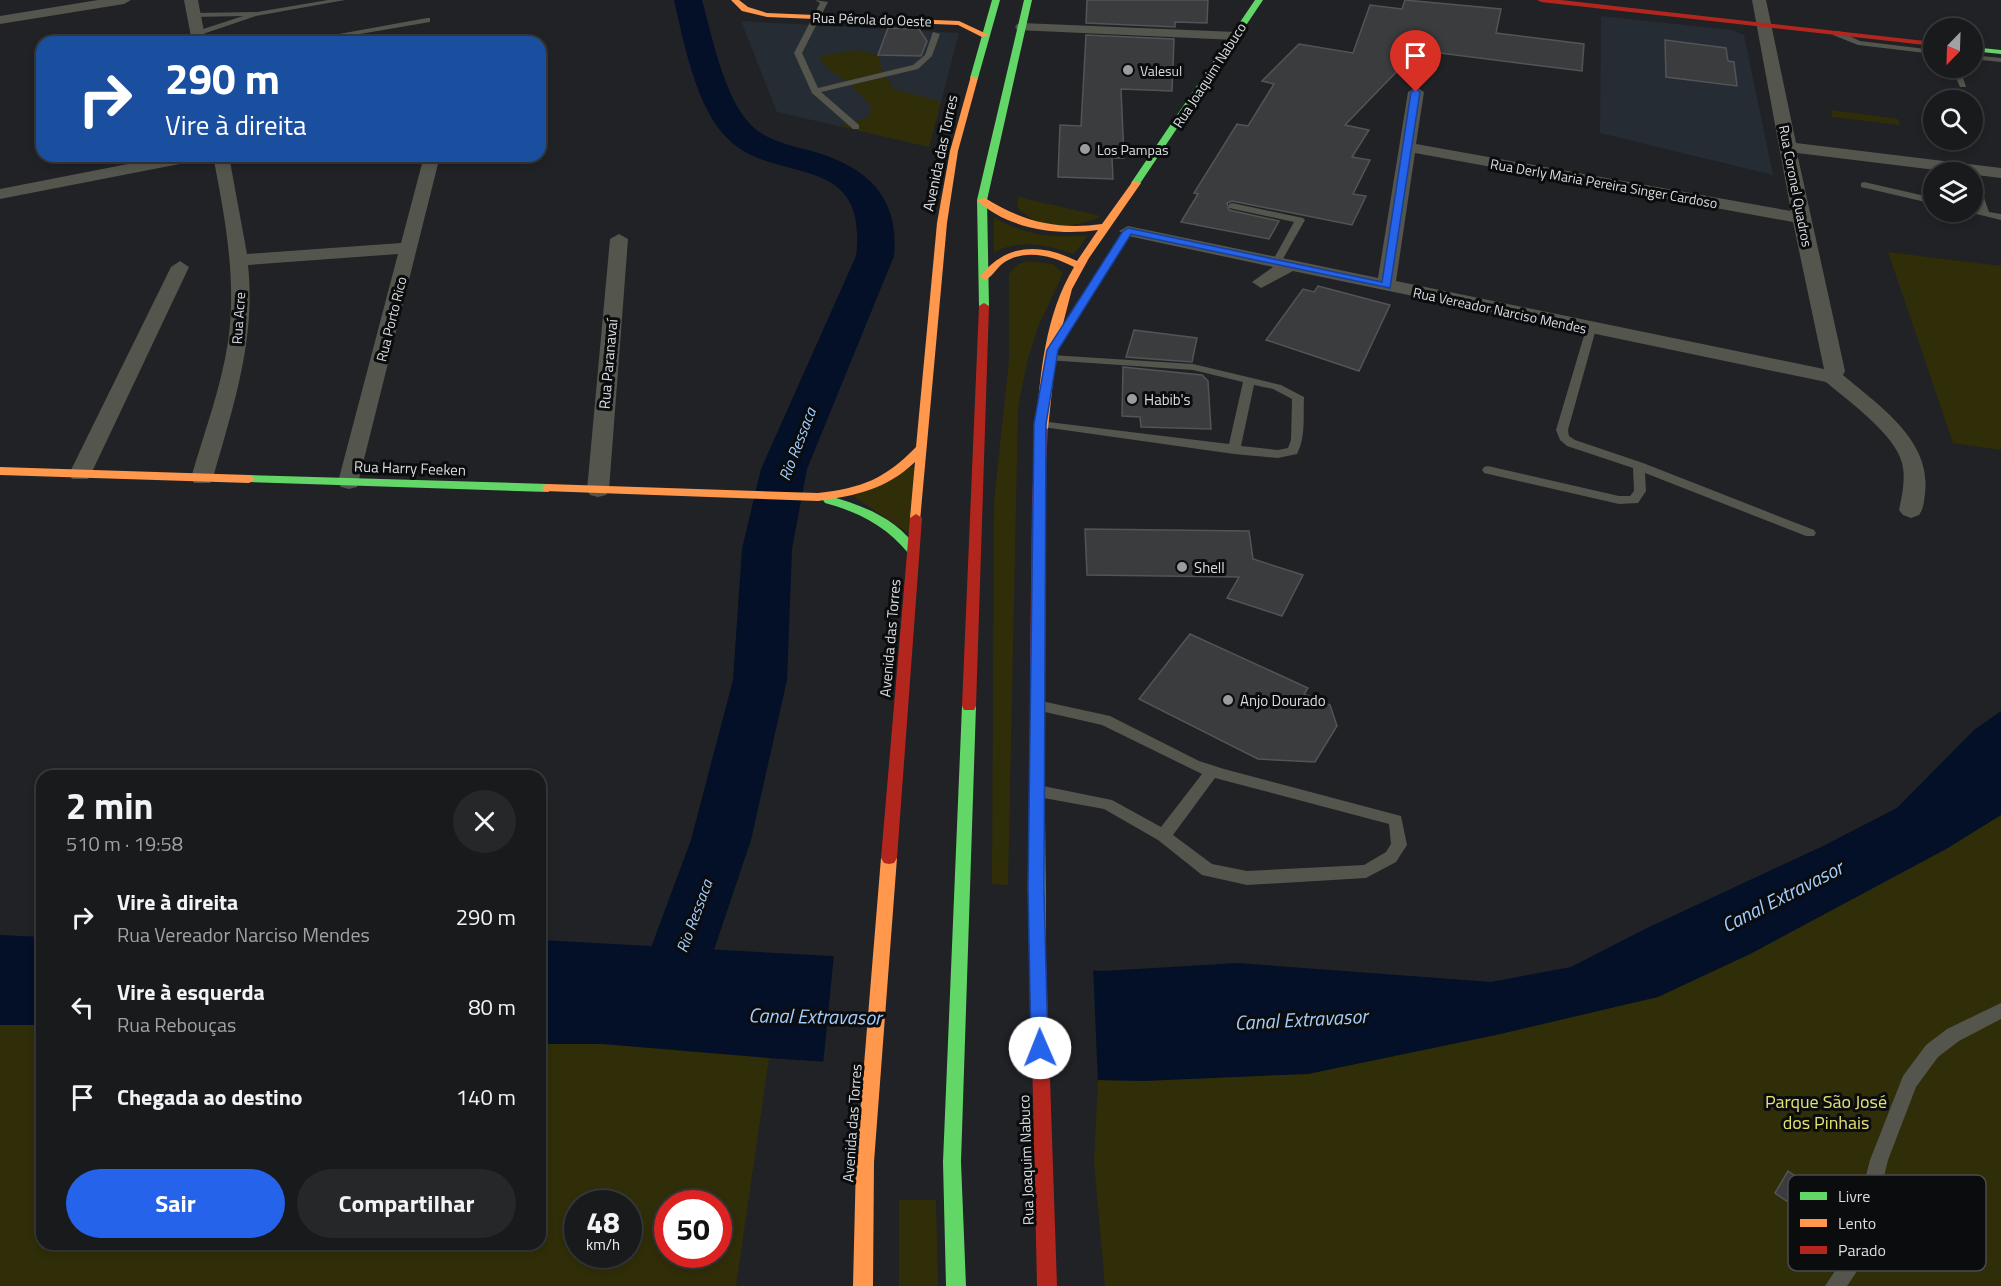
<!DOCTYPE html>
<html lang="pt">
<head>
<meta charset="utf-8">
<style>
  body { margin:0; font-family:"Titillium Web",sans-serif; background:#252729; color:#f1f3f6; height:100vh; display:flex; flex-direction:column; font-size:22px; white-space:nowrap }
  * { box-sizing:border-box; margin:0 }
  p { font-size:20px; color:#9fa1a3 }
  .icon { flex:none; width:33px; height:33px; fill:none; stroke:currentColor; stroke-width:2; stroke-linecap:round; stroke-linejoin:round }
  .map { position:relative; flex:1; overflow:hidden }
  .side { position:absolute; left:36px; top:770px; width:510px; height:480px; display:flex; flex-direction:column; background:#181a1c; border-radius:18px; box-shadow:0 3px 9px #0003,0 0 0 2px #36383b }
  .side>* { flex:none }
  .hud { position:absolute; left:36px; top:36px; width:510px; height:126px; border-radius:18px; box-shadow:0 3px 9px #0003,0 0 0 2px #36383b; background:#1a4fa0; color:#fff; overflow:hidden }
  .needle { width:39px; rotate:203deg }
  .controls { position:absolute; left:1923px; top:18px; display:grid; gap:12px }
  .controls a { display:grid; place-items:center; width:60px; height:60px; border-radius:50%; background:#181a1c; box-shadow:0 3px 9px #0003,0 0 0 2px #36383b; font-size:30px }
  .speed { position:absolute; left:564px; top:1190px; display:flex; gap:12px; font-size:30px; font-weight:700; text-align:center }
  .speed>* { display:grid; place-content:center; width:78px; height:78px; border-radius:50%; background:#181a1c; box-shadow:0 3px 9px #0003,0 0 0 2px #36383b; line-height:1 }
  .speed small { font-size:15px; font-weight:400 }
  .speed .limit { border:9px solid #d22; background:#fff; color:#111 }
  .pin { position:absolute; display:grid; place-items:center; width:51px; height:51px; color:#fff; margin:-62px -26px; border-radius:50% 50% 50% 0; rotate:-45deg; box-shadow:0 0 6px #0007 }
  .pin .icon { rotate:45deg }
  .me { position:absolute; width:66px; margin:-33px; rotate:359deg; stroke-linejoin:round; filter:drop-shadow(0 0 4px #0008) }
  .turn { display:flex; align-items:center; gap:21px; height:126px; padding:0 30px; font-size:27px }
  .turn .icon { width:78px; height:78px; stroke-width:2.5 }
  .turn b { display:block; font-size:42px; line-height:51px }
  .round { display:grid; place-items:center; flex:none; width:63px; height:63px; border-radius:32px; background:#252729 }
  .headline { display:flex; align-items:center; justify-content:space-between; height:102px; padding:0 30px }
  h1 { font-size:36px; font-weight:700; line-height:45px }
  .button { display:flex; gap:12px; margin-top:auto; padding:12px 30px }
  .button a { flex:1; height:69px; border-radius:36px; background:#2563eb; color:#fff; font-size:24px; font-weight:700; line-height:69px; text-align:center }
  .button a+a { background:#252729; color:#f1f3f6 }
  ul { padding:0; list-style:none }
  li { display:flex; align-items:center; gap:18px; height:90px; padding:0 30px }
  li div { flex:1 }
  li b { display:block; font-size:22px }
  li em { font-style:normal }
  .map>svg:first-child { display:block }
  .built { fill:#262c34 }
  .green { fill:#302e08; fill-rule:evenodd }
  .water { fill:#031028 }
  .pier { fill:#202225 }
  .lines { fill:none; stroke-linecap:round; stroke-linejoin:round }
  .river { fill:#031028; fill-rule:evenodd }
  .building { fill:#3a3c3e; stroke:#525456; stroke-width:1.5 }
  .lane { fill:#54554d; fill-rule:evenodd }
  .street { fill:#54554d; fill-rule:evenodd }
  .fast { fill:#63d668; fill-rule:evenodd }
  .slow { fill:#ff974d; fill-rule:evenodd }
  .jam { fill:#b3261e; fill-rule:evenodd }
  .route { fill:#2563eb; stroke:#184099; stroke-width:1.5 }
  .poi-dot { fill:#9a9c9f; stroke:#0a0c0d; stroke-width:2 }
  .labels { text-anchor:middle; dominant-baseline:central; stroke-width:6; stroke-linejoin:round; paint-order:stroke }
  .far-street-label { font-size:14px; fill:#dbdde0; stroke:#0a0c0d }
  .far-poi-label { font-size:14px; fill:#dbdde0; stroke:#0a0c0d; text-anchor:start }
  .street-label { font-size:15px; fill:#dbdde0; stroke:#0a0c0d }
  .poi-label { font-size:15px; fill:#dbdde0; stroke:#0a0c0d; text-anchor:start }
  .water-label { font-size:16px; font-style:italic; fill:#a4cdfd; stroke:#0a0c0d }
  .near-park-label { font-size:18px; fill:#e6e273; stroke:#0a0c0d }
  .near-water-label { font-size:20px; font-style:italic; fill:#a4cdfd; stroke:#0a0c0d }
  .key { fill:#0a0c0d; stroke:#494b4c; stroke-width:1.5 }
  .key-label { font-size:16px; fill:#dbdde0 }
</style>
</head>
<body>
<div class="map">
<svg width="2001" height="1286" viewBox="0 0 2001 1286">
  <rect width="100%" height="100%" fill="#202225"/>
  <path class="built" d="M 1601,16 L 1732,30 L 1744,35 L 1773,175 L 1600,133 Z
    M 741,21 L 959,33 L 929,147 L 777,112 Z"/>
  <path class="green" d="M 859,50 L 879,56 L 882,71 L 894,89 L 941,102 L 929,147 L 839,126 L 869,117 L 871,106 L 850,84 L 826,67 L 819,56 Z
    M 1831,110 L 1898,119 L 1900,125 L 1832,117 Z
    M 1018,197 L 1101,216 C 1076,229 1038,231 1018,208 Z
    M 994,217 C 1022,235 1055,239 1088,235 L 1074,254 C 1047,245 1020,238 994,253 Z
    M 1888,252 L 2001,266 L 2001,450 L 1953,443 Z
    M 1028,261 L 1053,264 L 1063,273 L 1038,327 L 1027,362 L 1018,408 L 1008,885 L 992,884 L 994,502 L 1009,360 L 1009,274 L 1018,264 Z
    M 914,466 L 913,536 L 853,496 Z
    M 2001,815 L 2001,1286 L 1105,1286 L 1094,1161 L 1098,1080 L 1144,1081 L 1658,997 L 1752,953 L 1946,849 Z
    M 0,1025 L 42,1025 L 42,1244 L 540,1244 L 540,1044 L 603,1044 L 769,1058 L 736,1286 L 0,1286 ZM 578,1203 L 628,1203 L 628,1254 L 578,1254 ZM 668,1203 L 718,1203 L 718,1254 L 668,1254 Z
    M 899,1200 L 936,1200 L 938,1286 L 899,1286 Z"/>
  <path class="water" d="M 2001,711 L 2001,815 L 1946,849 L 1752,953 L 1658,997 L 1496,1035 L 1308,1074 L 1144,1081 L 1098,1080 L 769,1058 L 603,1044 L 540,1044 L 540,940 L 1104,971 L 1237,963 L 1491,982 L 1571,967 L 1645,929 L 1821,847 L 1897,808 L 1974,730 Z
    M 0,935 L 42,937 L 42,1025 L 0,1025 Z"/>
  <path class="pier" d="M 834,954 L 1093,967 L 1098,1083 L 823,1065 Z"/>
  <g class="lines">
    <path class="river" d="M 674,0 L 702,0 C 712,36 724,97 750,124 C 765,140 789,145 808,150 C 864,165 900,194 894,256 L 807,469 L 792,549 L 787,680 L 751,840 L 693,1012 L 683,1033 L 660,1042 L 637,1033 L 627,1012 L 691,840 L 733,680 L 742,549 L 761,469 L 856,256 C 869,150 777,186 729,140 C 696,109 684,43 674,0 Z"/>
  </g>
  <path class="building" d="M 1087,0 L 1208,0 L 1207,23 L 1175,22 L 1175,27 L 1086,23 Z
    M 1405,0 L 1501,9 L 1496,33 L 1584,44 L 1582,71 L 1440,53 L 1436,69 L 1403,65 L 1345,125 L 1369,130 L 1352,157 L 1370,160 L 1353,194 L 1366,196 L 1352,225 L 1232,201 L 1227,203 L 1229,210 L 1279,221 L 1269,239 L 1181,222 L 1198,194 L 1194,193 L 1237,124 L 1248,126 L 1274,84 L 1262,81 L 1299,44 L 1353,53 L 1370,5 L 1402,9 Z
    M 888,28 L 919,29 L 927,41 L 921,56 L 878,55 Z
    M 1086,35 L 1174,39 L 1172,91 L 1121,89 L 1124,158 L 1112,158 L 1113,179 L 1058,177 L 1060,125 L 1081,126 Z
    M 1665,40 L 1726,48 L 1728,61 L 1734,62 L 1737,86 L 1666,77 Z
    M 1318,286 L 1390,305 L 1359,371 L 1266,340 L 1303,289 L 1314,292 Z
    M 1134,330 L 1197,338 L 1192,362 L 1126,357 Z
    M 1123,367 L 1202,375 L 1208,381 L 1211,429 L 1141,427 L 1140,417 L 1122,416 Z
    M 1085,529 L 1249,531 L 1253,559 L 1303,575 L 1282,616 L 1227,598 L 1239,577 L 1087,575 Z
    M 1190,634 L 1308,688 L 1304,694 L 1330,705 L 1337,726 L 1315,762 L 1258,759 L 1139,699 Z
    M 1788,1171 L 1836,1203 L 1824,1227 L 1775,1193 Z"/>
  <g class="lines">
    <path class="lane" d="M 328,0 L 345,0 L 256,16 L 197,36 L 194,36 L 194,32 L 243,16 L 193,17 L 189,15 L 193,13 L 257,12 Z
      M 815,0 L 828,2 L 802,53 L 818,88 L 913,65 L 925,55 L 933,32 L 940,34 L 932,56 L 918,69 L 821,92 L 859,125 L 859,129 L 853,129 L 812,93 L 794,53 L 820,3 Z
      M 427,18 L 430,18 L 430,22 L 313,42 L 295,42 Z
      M 1833,31 L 1839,31 L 1860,41 L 1934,50 L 1934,54 L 1858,45 L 1833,35 Z
      M 1972,55 L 2001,58 L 2001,62 L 1972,59 Z
      M 1952,68 L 1960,68 L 1966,87 L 1960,87 Z
      M 1972,175 L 1977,178 L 1989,212 L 2001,214 L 2001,220 L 1968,212 L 1972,212 L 1972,208 L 1979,210 L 1972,192 Z
      M 1864,182 L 1934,198 L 1934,204 L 1861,187 L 1861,183 Z
      M 1232,203 L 1303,218 L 1305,220 L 1280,264 L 1272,262 L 1294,222 L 1229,208 L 1229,204 Z
      M 1591,326 L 1596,329 L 1568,430 L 1569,436 L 1575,440 L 1643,463 L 1814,530 L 1816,533 L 1814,536 L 1806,536 L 1645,473 L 1646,491 L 1638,503 L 1619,504 L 1484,473 L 1482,470 L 1484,467 L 1488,466 L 1619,496 L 1630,496 L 1634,491 L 1633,468 L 1567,446 L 1560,440 L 1556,430 L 1586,329 Z
      M 1051,355 L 1193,364 L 1281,385 L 1304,397 C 1303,416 1306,437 1297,454 L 1278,458 L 1234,454 L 1036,426 L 1036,422 L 1040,421 L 1229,444 L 1243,382 L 1193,370 L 1047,360 L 1046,358 ZM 1254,385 L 1273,389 L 1292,399 L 1291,440 L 1288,448 L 1278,450 L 1241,446 Z
      M 1037,700 L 1110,716 L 1199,761 L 1224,769 L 1401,816 L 1407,845 L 1396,862 L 1366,878 L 1247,885 L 1202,875 L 1158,840 L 1104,809 L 1038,797 L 1033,795 L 1031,791 L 1033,787 L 1038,785 L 1112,800 L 1161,827 L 1202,774 L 1102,725 L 1032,709 L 1030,705 L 1032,701 ZM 1215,778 L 1389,824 L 1391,844 L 1386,852 L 1364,865 L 1247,871 L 1212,864 L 1173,835 Z
      M 2001,1003 L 2001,1019 L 1959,1041 L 1938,1057 L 1916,1087 L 1888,1160 L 1864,1261 L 1847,1286 L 1825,1286 L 1845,1256 L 1870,1160 L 1903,1076 L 1926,1045 L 1947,1029 Z"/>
    <path class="street" d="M 98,0 L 131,0 L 124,4 L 0,24 L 0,16 Z
      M 184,0 L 198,0 L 206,42 L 192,42 Z
      M 1752,0 L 1766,0 L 1796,143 L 2001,168 L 2001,178 L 1797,153 L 1845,371 L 1843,375 C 1878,405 1932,440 1925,493 C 1924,501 1924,508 1919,515 L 1911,518 L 1903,515 L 1899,510 C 1902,495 1906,479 1902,463 C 1895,434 1848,401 1826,382 L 1293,271 L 1261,288 L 1252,282 L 1273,267 L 1128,236 L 1119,231 L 1128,226 L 1378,278 L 1408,92 L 1416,87 L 1424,92 L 1416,144 L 1791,211 ZM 1415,153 L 1793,222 L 1824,369 L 1396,281 Z
      M 1022,23 L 1236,32 L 1243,36 L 1236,40 L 1017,30 L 1015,27 L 1017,24 Z
      M 169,156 L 203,156 L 195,161 L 0,199 L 0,189 Z
      M 213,156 L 229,156 L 247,254 L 401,243 L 424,156 L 440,156 L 357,487 L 349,489 L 341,487 L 338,482 L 398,254 L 248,265 C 256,340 233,407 213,478 L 210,483 L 194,483 L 191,478 C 204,433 221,388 228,342 C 237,280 225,217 213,156 Z
      M 619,234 L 628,239 L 609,490 L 606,495 L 598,497 L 590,495 L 587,490 L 610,239 Z
      M 180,261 L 189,267 L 91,474 L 88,479 L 72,479 L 69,474 L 171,267 Z"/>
    <path class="fast" d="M 992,0 L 1000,0 L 978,78 L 974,80 L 970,78 Z
      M 1024,0 L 1032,0 L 987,200 L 989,306 L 984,309 L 979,306 L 977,200 Z
      M 1255,0 L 1263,0 L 1139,185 L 1133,185 L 1131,183 Z
      M 1972,47 L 2001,50 L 2001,54 L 1972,51 Z
      M 249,475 L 548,484 L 554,488 L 548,492 L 245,482 L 243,479 Z
      M 829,496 C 865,506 898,519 919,551 L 917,554 L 909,554 C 886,526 859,512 825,503 L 823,500 L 825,497 Z
      M 1037,665 L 1044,670 L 1046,960 L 1044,965 L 1038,967 L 1032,965 L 1030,960 L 1030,670 Z
      M 969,701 L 974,702 L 976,706 L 961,1162 L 966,1286 L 946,1286 L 943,1162 L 962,706 L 964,702 Z"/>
    <path class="slow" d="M 731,0 L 739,0 L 748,7 L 767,13 L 959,21 L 989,35 L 982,37 L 958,25 L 767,17 L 742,11 Z
      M 971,76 L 978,78 L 958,151 L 947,223 L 920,521 L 916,522 L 910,518 L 915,462 C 887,489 855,496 818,501 L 544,491 L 542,488 L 544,485 L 548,484 L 818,493 C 862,488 885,479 916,447 L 937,223 L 950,151 Z
      M 1133,181 L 1141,183 L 1089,258 L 1072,289 L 1056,351 L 1048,429 L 1046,431 L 1038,431 L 1036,429 C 1040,374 1045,315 1074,267 C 1051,255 1024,248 1002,264 C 996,269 992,277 985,280 L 980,277 C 1005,243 1041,243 1077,261 L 1098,230 C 1058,236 1007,229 977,200 L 985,198 C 1023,222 1058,230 1102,224 Z
      M 0,467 L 249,475 L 255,479 L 249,483 L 0,475 Z
      M 889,852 L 894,853 L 897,858 L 874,1162 L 873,1286 L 853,1286 L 856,1162 L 881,858 L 884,853 Z"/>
    <path class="jam" d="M 1537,0 L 1561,0 L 1934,42 L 1934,46 L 1541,2 Z
      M 984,303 L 989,306 L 976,706 L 974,710 L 964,710 L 962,706 L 979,306 Z
      M 1042,426 L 1048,429 L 1044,500 L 1044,670 L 1037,675 L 1030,670 L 1032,500 L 1036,429 Z
      M 916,514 L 922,518 L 897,858 L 894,863 L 889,864 L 884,863 L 881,858 L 910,518 Z
      M 1038,953 L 1044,955 L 1046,960 L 1057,1286 L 1037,1286 L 1030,960 L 1032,955 Z"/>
  </g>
  <path class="route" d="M 1416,89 L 1420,92 L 1390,288 L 1131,234 L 1058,350 L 1046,424 L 1044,888 L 1048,1048 L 1046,1054 L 1040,1057 L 1033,1054 L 1031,1048 L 1028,888 L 1034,424 L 1047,350 L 1123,231 L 1128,228 L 1382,282 L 1411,92 Z"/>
  <g class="poi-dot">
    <circle cx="1128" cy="70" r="6"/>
    <circle cx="1085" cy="149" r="6"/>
    <circle cx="1132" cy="399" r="6"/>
    <circle cx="1182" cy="567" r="6"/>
    <circle cx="1228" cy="700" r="6"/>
  </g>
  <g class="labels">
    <g class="far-street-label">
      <text transform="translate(872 19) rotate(2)">Rua Pérola do Oeste</text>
      <text transform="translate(1209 75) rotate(-57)">Rua Joaquim Nabuco</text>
      <text transform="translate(1604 183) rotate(10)">Rua Derly Maria Pereira Singer Cardoso</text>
      <text transform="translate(1796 186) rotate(79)">Rua Coronel Quadros</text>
      <text transform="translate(1500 310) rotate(12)">Rua Vereador Narciso Mendes</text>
      <text transform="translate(238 318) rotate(-86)">Rua Acre</text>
      <text transform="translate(391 319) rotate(-76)">Rua Porto Rico</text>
    </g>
    <g class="far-poi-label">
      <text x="1140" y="70">Valesul</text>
      <text x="1097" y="149">Los Pampas</text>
    </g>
    <g class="street-label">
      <text transform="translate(940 153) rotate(-78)">Avenida das Torres</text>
      <text transform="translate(608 364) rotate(-85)">Rua Paranavaí</text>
      <text transform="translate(410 468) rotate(2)">Rua Harry Feeken</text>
      <text transform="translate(890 638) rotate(-85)">Avenida das Torres</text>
      <text transform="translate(852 1123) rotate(-86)">Avenida das Torres</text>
      <text transform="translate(1026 1160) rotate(-92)">Rua Joaquim Nabuco</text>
    </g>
    <g class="poi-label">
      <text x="1144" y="399">Habib's</text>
      <text x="1194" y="567">Shell</text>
      <text x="1240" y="700">Anjo Dourado</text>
    </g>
    <g class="water-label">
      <text transform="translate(797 444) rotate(-69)">Rio Ressaca</text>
      <text transform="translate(694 916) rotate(-70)">Rio Ressaca</text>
    </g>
    <g class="near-park-label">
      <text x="1826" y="1101">Parque São José<tspan x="1826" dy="21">dos Pinhais</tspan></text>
    </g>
    <g class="near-water-label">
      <text transform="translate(1782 896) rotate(-27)">Canal Extravasor</text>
      <text transform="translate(815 1016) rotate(1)">Canal Extravasor</text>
      <text transform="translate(1301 1019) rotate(-3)">Canal Extravasor</text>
    </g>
  </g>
  <rect x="1788" y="1175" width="198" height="96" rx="9" class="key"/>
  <rect x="1800" y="1192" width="27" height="8" fill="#63d668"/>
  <rect x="1800" y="1219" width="27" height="8" fill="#ff974d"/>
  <rect x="1800" y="1246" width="27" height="8" fill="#b3261e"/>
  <g class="key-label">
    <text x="1838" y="1202">Livre</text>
    <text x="1838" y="1229">Lento</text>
    <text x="1838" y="1256">Parado</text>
  </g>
</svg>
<div class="controls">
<a><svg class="needle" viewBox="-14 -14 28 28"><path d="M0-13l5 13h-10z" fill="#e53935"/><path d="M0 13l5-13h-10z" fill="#9fa1a3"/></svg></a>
<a><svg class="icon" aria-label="search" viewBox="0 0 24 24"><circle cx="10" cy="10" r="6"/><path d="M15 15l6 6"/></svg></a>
<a><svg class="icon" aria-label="layers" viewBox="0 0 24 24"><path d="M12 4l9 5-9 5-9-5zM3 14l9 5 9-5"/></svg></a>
</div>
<div class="speed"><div>48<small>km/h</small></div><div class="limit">50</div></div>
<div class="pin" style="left:1416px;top:92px;background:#d93025"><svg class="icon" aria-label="arrive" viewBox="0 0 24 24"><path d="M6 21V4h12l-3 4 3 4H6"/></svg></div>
<svg class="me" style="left:1040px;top:1048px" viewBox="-20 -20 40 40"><circle r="19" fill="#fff"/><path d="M0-13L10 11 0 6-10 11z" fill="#2563eb"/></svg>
<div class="hud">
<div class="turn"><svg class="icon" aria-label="right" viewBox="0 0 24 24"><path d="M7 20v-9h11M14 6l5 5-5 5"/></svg><div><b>290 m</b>Vire à direita</div></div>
</div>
<section class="side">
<div class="headline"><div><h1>2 min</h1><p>510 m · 19:58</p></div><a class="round"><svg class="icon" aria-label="close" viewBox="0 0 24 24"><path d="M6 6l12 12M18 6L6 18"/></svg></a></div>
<ul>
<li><svg class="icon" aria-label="right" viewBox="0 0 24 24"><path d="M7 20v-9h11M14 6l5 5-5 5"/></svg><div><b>Vire à direita</b><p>Rua Vereador Narciso Mendes</p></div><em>290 m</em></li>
<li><svg class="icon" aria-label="left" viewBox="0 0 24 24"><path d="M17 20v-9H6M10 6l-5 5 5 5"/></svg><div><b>Vire à esquerda</b><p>Rua Rebouças</p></div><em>80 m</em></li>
<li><svg class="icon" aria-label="arrive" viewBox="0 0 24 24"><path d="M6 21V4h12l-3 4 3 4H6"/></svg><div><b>Chegada ao destino</b></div><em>140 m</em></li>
</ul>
<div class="button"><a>Sair</a><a>Compartilhar</a></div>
</section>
</div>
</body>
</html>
